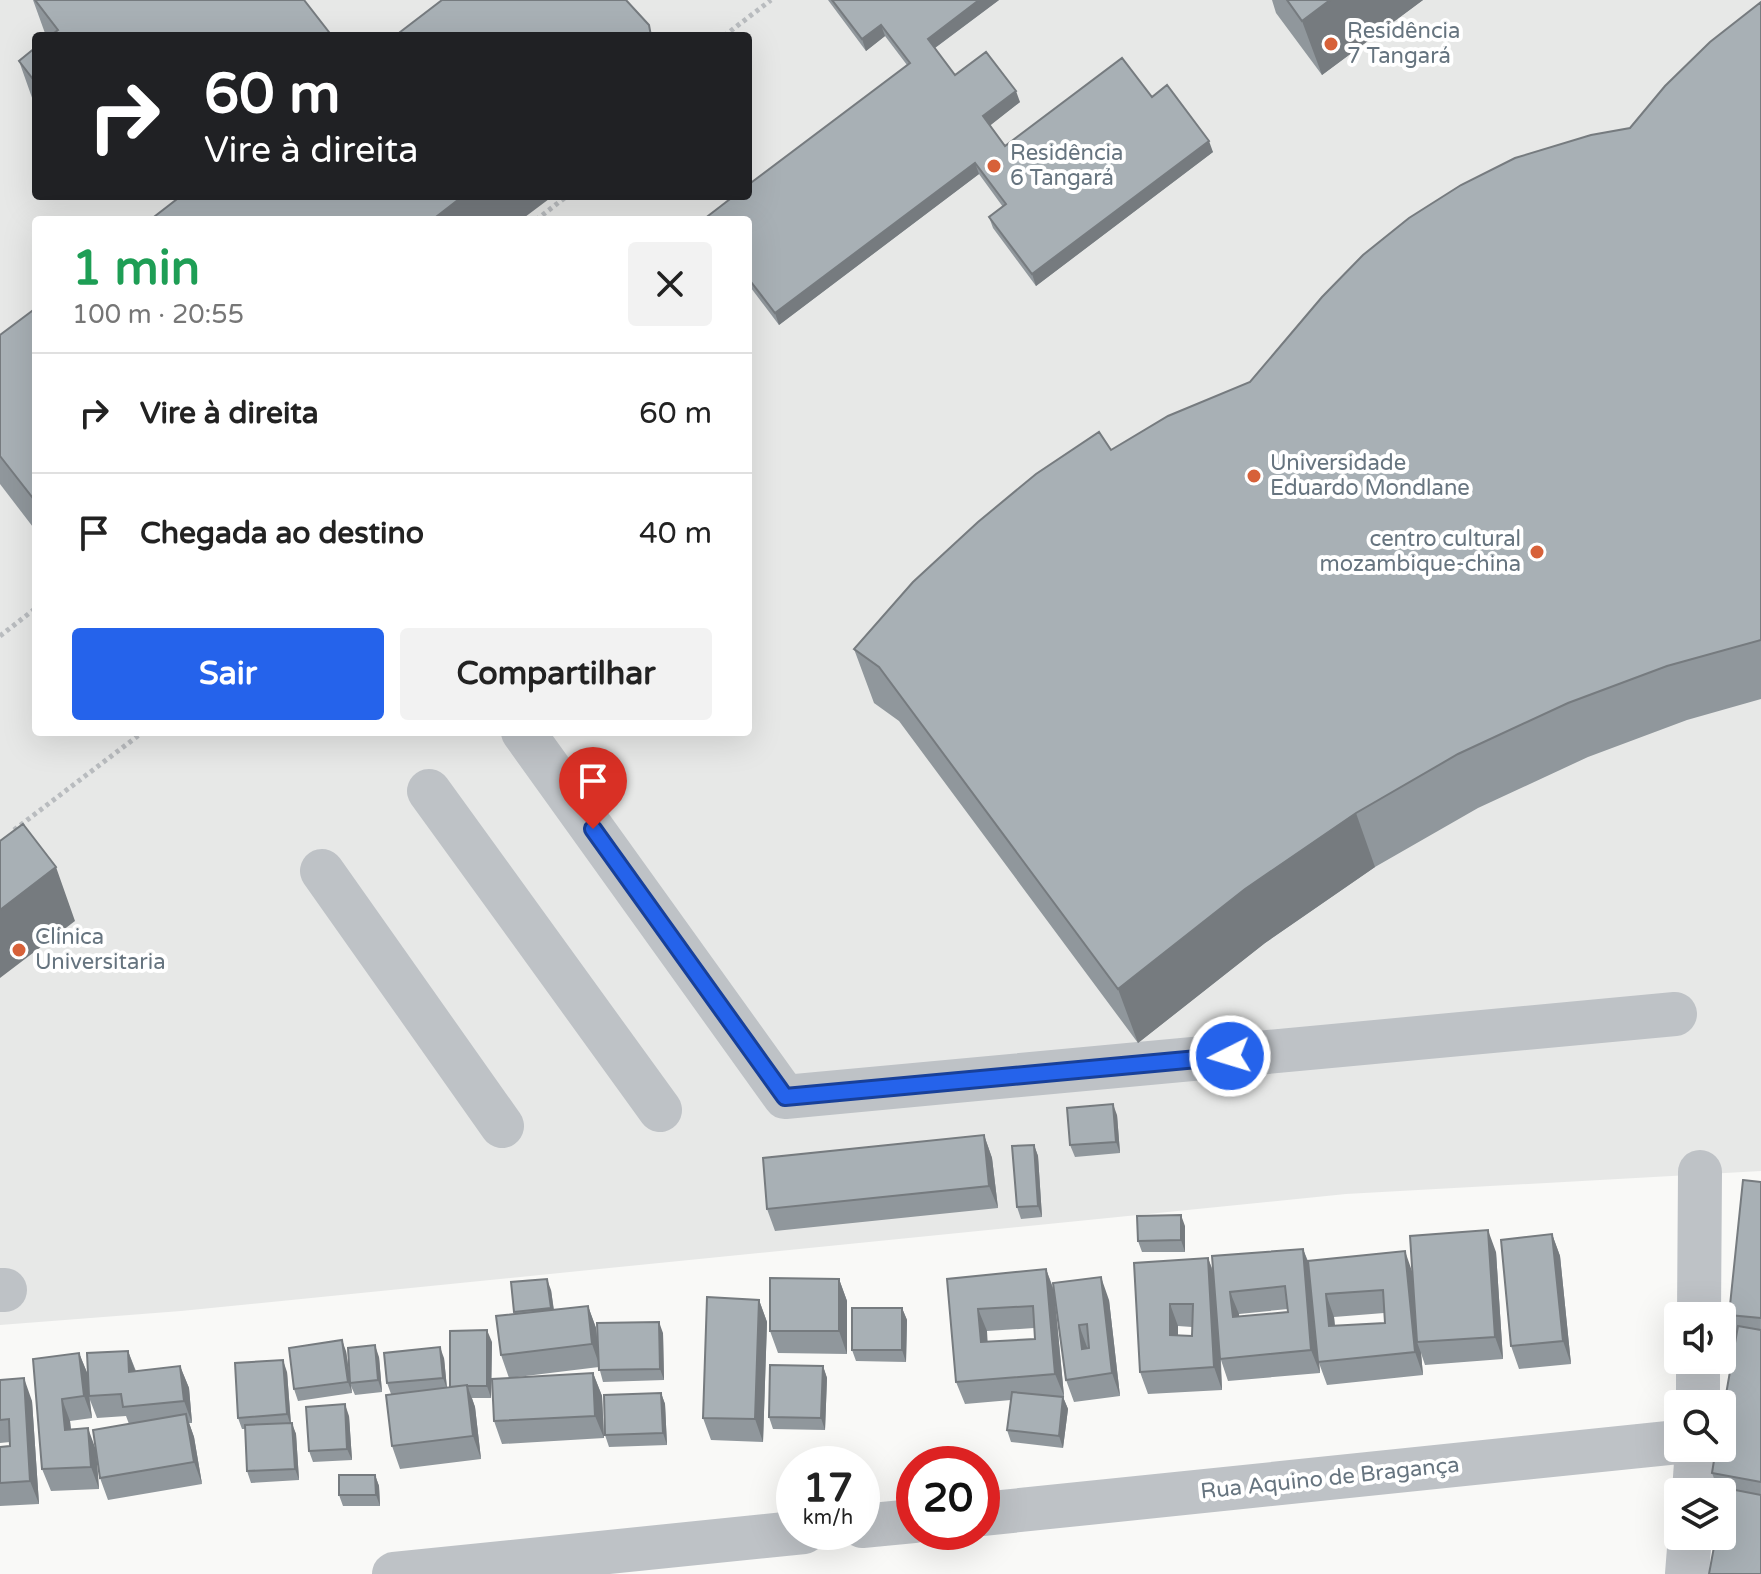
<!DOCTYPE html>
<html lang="pt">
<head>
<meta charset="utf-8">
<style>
  body { margin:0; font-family:"Varela Round",sans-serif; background:#f2f2f2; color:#222; height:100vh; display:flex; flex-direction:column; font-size:30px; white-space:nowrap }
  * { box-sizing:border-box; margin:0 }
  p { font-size:26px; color:#767676 }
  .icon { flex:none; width:44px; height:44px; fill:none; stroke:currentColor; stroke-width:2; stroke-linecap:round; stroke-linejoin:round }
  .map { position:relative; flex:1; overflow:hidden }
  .sheet { position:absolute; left:32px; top:216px; width:720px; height:520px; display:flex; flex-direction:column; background:#fff; border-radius:8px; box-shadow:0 8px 32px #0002 }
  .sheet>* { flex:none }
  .guide { position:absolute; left:32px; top:32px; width:720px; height:168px; border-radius:8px; box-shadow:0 8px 32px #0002; background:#202124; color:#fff; overflow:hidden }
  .fabs { position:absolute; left:1664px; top:1302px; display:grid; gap:16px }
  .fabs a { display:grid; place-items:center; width:72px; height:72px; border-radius:8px; background:#fff; box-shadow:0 8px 32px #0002; font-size:40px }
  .speed { position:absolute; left:776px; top:1446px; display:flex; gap:16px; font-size:40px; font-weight:700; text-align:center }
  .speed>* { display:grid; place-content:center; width:104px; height:104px; border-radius:50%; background:#fff; box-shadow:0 8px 32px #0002; line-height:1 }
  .speed small { font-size:20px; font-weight:400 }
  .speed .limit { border:12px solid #d22; background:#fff; color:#111 }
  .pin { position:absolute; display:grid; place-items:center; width:68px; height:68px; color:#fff; margin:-82px -34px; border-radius:50% 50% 50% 0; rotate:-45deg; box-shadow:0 0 8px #0007 }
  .pin .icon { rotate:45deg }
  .me { position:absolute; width:88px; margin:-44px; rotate:265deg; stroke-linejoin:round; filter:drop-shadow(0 0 6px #0008) }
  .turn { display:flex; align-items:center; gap:28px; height:168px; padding:0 40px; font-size:36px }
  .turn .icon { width:104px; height:104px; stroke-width:2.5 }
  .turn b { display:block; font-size:56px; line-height:68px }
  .round { display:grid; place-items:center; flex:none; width:84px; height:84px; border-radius:8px; background:#f2f2f2 }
  .overview { display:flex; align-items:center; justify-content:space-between; height:136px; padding:0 40px }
  h1 { font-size:48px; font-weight:800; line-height:60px; color:#1e9e55 }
  .action { display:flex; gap:16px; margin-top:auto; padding:16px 40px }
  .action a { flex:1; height:92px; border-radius:8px; background:#2563eb; color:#fff; font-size:32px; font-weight:800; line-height:92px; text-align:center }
  .action a+a { background:#f2f2f2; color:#222 }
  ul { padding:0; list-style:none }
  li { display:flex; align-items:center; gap:24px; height:120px; padding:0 40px; border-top:2px solid #e0e0e0 }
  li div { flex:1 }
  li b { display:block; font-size:30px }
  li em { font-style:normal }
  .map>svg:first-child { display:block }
  .built { fill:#e7e8e7; fill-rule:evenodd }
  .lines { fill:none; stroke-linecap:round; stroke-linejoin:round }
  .path { stroke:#b9bcbf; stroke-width:5; stroke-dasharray:4 4; stroke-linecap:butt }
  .minor { stroke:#bec2c6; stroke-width:44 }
  .wall { fill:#90979c; fill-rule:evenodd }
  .shaded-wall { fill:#767b7f }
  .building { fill:#a8b0b5; stroke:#767b7f; stroke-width:2; fill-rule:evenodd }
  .route-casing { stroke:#184099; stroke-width:20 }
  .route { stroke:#2563eb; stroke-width:14 }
  .poi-dot { fill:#d76139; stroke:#fff; stroke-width:3 }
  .labels { text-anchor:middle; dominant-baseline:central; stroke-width:8; stroke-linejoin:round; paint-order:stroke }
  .poi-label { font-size:22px; fill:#66747f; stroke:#fff; text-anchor:start }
  .street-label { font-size:22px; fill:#66747f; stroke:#fff }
</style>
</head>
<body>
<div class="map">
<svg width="1761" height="1574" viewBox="0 0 1761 1574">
  <rect width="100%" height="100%" fill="#f9f9f7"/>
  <path class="built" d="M 0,0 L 1761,0 L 1761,1171 L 1346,1194 L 181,1311 L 0,1325 ZM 36,36 L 748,36 L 748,196 L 36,196 ZM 36,220 L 748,220 L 748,732 L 36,732 Z"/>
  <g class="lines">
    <path class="path" d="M 724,36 L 771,0
      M 536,220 L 567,196
      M 0,636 L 36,608
      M 14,830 L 143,732"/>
    <path class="minor" d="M 523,732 L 785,1097 L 1675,1014
      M 429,791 L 660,1110
      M 322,871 L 502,1126
      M 0,1290 L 5,1290
      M 1699,1316 L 1700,1172
      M 1698,1404 L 1698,1360
      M 1694,1492 L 1697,1448
      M 982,1514 L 1678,1442
      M 862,1526 L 914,1521
      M 394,1574 L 804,1532
      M 1687,1574 L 1690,1536"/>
  </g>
  <path class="wall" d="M 33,0 L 304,0 L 332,36 L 46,36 Z
    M 828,0 L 999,0 L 935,48 L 955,75 L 1020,102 L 990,125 L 1005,146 L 1152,97 L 1213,152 L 1036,286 L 993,228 L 989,217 L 1003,207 L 979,174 L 779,325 L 748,284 L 748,220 L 907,65 L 885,36 L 866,51 Z
    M 1272,0 L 1423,0 L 1322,75 L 1276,13 Z
    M 1761,2 L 1761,699 L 1687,720 L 1588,757 L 1478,808 L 1375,867 L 1265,943 L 1138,1043 L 899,721 L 874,703 L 854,649 L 1111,450 L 1250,382 L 1630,128 Z
    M 36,47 L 36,109 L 19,61 Z
    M 36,308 L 36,531 L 0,484 L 0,335 Z
    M 1117,1115 L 1120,1153 L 1075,1157 L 1070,1145 Z
    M 984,1135 L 992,1158 L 998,1208 L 775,1231 L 767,1209 Z
    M 1034,1145 L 1038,1156 L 1042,1217 L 1021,1219 L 1017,1207 Z
    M 1761,1182 L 1761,1574 L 1722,1536 L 1722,1492 L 1719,1492 L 1712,1473 L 1737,1336 L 1729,1315 Z
    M 1185,1226 L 1185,1252 L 1142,1252 L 1138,1241 Z
    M 1552,1234 L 1560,1256 L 1571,1364 L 1519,1369 L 1511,1346 Z
    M 1303,1249 L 1308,1261 L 1412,1272 L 1496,1252 L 1503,1359 L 1425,1365 L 1421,1353 L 1423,1375 L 1327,1385 L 1319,1363 L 1320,1373 L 1228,1381 L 1221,1360 L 1222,1390 L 1148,1394 L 1140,1372 L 1134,1263 L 1208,1258 L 1214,1273 ZM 1288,1309 L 1288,1312 L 1239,1317 L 1239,1314 ZM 1384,1313 L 1385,1323 L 1335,1326 L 1334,1317 ZM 1178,1326 L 1192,1327 L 1192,1336 L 1178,1336 Z
    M 1046,1269 L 1054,1290 L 1109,1300 L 1120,1396 L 1074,1402 L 1066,1380 L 1055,1298 L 1064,1396 L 1055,1397 L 1063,1397 L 1068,1409 L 1063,1448 L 1011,1442 L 1007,1430 L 1011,1400 L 965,1404 L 956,1382 L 947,1279 ZM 1034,1328 L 1035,1339 L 987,1342 L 987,1331 Z
    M 839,1279 L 847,1301 L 847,1354 L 778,1353 L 770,1331 Z
    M 551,1290 L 554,1310 L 588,1306 L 596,1328 L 598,1344 L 663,1333 L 664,1380 L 603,1382 L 599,1367 L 509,1378 L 501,1355 L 515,1314 L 514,1312 Z
    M 759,1300 L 767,1322 L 763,1442 L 711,1440 L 703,1418 Z
    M 902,1308 L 907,1320 L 906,1362 L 856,1361 L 852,1350 Z
    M 492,1342 L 491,1398 L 472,1398 L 475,1407 L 481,1459 L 400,1469 L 392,1446 L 391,1394 L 387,1383 L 444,1358 L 447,1388 L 450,1387 Z
    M 128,1351 L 136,1371 L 180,1366 L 189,1388 L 192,1423 L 189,1423 L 194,1437 L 202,1484 L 108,1500 L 100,1478 L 129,1424 L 126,1416 L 97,1418 L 90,1400 L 92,1418 L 70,1421 L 71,1429 L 96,1450 L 99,1489 L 51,1491 L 42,1469 L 33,1359 L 79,1353 L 88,1375 Z
    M 346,1351 L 350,1378 L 379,1357 L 382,1392 L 355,1395 L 351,1386 L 352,1393 L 298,1401 L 294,1389 Z
    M 823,1366 L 827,1378 L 825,1430 L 773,1429 L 769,1417 Z
    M 287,1372 L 291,1423 L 296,1434 L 299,1480 L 251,1483 L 247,1471 L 245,1429 L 242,1429 L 238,1418 Z
    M 593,1373 L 602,1396 L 604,1438 L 502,1444 L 494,1421 Z
    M 0,1380 L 32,1401 L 39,1504 L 0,1506 L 0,1447 L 10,1446 L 10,1442 L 0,1443 Z
    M 661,1393 L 665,1404 L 667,1445 L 609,1447 L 605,1435 Z
    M 349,1416 L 352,1460 L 313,1462 L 309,1451 Z
    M 375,1475 L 379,1486 L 380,1506 L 343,1506 L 339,1495 Z"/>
  <path class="shaded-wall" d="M 979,0 L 999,0 L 932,50 L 928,39 Z
    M 1330,0 L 1423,0 L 1322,75 L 1302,21 Z
    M 881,25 L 885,36 L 866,51 L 862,39 Z
    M 1016,91 L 1020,102 L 987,128 L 983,116 Z
    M 1209,141 L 1213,152 L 1036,286 L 1032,274 Z
    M 975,163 L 979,174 L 779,325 L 775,313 Z
    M 463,196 L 553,196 L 521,220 L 432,220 Z
    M 1356,813 L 1375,867 L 1265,943 L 1138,1043 L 1118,989 L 1245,889 Z
    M 56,867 L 75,921 L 0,978 L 0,910 Z
    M 1113,1104 L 1117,1115 L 1120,1153 L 1116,1142 Z
    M 984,1135 L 992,1158 L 998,1208 L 989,1186 Z
    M 1034,1145 L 1038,1156 L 1042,1217 L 1038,1206 Z
    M 1181,1215 L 1185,1226 L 1185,1252 L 1181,1240 Z
    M 1488,1230 L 1496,1252 L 1503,1359 L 1495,1337 Z
    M 1552,1234 L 1560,1256 L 1571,1364 L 1563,1341 Z
    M 1303,1249 L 1311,1271 L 1320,1373 L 1311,1350 Z
    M 1405,1251 L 1413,1274 L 1417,1342 L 1421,1353 L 1423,1375 L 1415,1352 Z
    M 1208,1258 L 1216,1281 L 1222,1390 L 1214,1367 Z
    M 1046,1269 L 1054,1292 L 1064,1396 L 1055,1374 Z
    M 1101,1277 L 1109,1300 L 1120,1396 L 1112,1373 Z
    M 547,1279 L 551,1290 L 555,1320 L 551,1308 Z
    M 839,1279 L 847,1301 L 847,1354 L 839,1331 Z
    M 1230,1292 L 1239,1314 L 1242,1340 L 1233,1317 Z
    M 1326,1294 L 1334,1317 L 1337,1349 L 1329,1326 Z
    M 759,1300 L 767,1322 L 763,1442 L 755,1419 Z
    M 1170,1304 L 1178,1326 L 1178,1358 L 1170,1335 Z
    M 588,1306 L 596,1328 L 600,1367 L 592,1344 Z
    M 902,1308 L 907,1320 L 906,1362 L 902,1350 Z
    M 978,1309 L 987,1331 L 989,1365 L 981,1342 Z
    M 659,1322 L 663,1333 L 664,1380 L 660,1369 Z
    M 1079,1325 L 1087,1347 L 1090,1372 L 1082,1349 Z
    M 487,1330 L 492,1342 L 491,1398 L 487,1386 Z
    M 342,1340 L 346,1351 L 352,1393 L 348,1382 Z
    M 375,1345 L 379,1357 L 382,1392 L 378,1380 Z
    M 440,1347 L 444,1358 L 447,1389 L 443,1378 Z
    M 128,1351 L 136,1373 L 129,1372 Z
    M 79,1353 L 88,1375 L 89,1396 L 92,1418 L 84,1396 Z
    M 283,1360 L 287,1372 L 291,1426 L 287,1414 Z
    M 180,1366 L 189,1388 L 192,1423 L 184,1401 Z
    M 823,1366 L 827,1378 L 825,1430 L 821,1418 Z
    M 593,1373 L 602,1396 L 604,1438 L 595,1416 Z
    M 24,1378 L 32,1401 L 39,1504 L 30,1481 Z
    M 467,1385 L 475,1407 L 481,1459 L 473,1436 Z
    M 661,1393 L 665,1404 L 667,1445 L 663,1433 Z
    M 1063,1397 L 1068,1409 L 1063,1448 L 1059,1436 Z
    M 62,1399 L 70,1421 L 73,1452 L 65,1430 Z
    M 345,1404 L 349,1416 L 352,1460 L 347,1449 Z
    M 186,1414 L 194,1437 L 202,1484 L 194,1462 Z
    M 292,1423 L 296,1434 L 299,1480 L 295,1469 Z
    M 88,1428 L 96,1450 L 99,1489 L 91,1467 Z
    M 375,1475 L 379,1486 L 380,1506 L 376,1495 Z"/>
  <path class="building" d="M 35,0 L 304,0 L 332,36 L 50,36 L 58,30 Z
    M 442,0 L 626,0 L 649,25 L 651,36 L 395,36 Z
    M 832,0 L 979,0 L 928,39 L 955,75 L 986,52 L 1016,91 L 983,116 L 1005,146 L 1122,58 L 1152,97 L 1167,85 L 1209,141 L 1032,274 L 989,217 L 1006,204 L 975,163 L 775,313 L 748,278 L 748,220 L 705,220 L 704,219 L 734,196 L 748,196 L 748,185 L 910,63 L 881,25 L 862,39 Z
    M 1287,0 L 1330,0 L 1302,21 Z
    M 1761,2 L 1761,640 L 1667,666 L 1568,703 L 1458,754 L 1356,813 L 1245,889 L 1118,989 L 879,667 L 854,649 L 913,582 L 978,522 L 1036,474 L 1099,432 L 1111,450 L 1168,416 L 1250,382 L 1322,297 L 1363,255 L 1409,218 L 1461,185 L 1515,158 L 1591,135 L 1630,128 L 1665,86 L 1710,42 Z
    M 36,47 L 36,83 L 19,61 Z
    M 181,196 L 463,196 L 432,220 L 150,220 Z
    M 36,308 L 36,502 L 0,456 L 0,335 Z
    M 23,824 L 56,867 L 0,910 L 0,841 Z
    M 1113,1104 L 1116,1142 L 1070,1145 L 1067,1108 Z
    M 984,1135 L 989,1186 L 767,1209 L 763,1158 Z
    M 1034,1145 L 1038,1206 L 1017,1207 L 1012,1146 Z
    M 1743,1180 L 1761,1182 L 1761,1318 L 1729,1315 Z
    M 1181,1215 L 1181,1240 L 1138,1241 L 1137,1216 Z
    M 1488,1230 L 1495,1337 L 1417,1342 L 1410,1236 Z
    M 1552,1234 L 1563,1341 L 1511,1346 L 1501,1240 Z
    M 1303,1249 L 1311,1350 L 1220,1359 L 1212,1256 ZM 1285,1286 L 1288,1312 L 1233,1317 L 1230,1292 Z
    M 1405,1251 L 1415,1352 L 1318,1362 L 1308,1261 ZM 1383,1290 L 1385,1323 L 1329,1326 L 1326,1294 Z
    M 1208,1258 L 1214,1367 L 1140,1372 L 1134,1263 ZM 1170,1304 L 1193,1304 L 1192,1336 L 1170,1335 Z
    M 1046,1269 L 1055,1374 L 956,1382 L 947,1279 ZM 1033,1306 L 1035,1339 L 981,1342 L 978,1309 Z
    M 1101,1277 L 1112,1373 L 1066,1380 L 1053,1283 ZM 1087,1324 L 1089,1348 L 1082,1349 L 1079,1325 Z
    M 770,1278 L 839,1279 L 839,1331 L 770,1331 Z
    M 547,1279 L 551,1308 L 514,1312 L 511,1282 Z
    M 707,1297 L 759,1300 L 755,1419 L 703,1418 Z
    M 588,1306 L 592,1344 L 501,1355 L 496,1316 Z
    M 852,1308 L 902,1308 L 902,1350 L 852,1350 Z
    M 659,1322 L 660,1369 L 599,1370 L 597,1323 Z
    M 1738,1326 L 1761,1330 L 1761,1482 L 1712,1473 L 1716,1448 L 1722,1448 L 1722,1417 Z
    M 487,1330 L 487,1386 L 467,1386 L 467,1385 L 450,1387 L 450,1331 Z
    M 342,1340 L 348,1382 L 294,1389 L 289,1348 Z
    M 375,1345 L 378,1380 L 350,1383 L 348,1348 Z
    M 440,1347 L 443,1378 L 387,1383 L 384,1353 Z
    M 128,1351 L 129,1372 L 180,1366 L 184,1401 L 123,1407 L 121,1394 L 89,1396 L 87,1353 Z
    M 79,1353 L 84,1396 L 62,1399 L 65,1430 L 88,1428 L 91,1467 L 42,1469 L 33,1359 Z
    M 283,1360 L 287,1414 L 238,1418 L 235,1363 Z
    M 770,1365 L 823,1366 L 821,1418 L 769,1417 Z
    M 593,1373 L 595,1416 L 494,1421 L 492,1379 Z
    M 24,1378 L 30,1481 L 0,1483 L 0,1447 L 10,1446 L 9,1419 L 0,1420 L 0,1380 Z
    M 467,1385 L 473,1436 L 392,1446 L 386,1395 Z
    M 1012,1392 L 1063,1397 L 1059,1436 L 1007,1430 Z
    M 661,1393 L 663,1433 L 605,1435 L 604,1395 Z
    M 345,1404 L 347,1449 L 309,1451 L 306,1407 Z
    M 186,1414 L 194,1462 L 100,1478 L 93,1430 Z
    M 292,1423 L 295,1469 L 247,1471 L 245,1425 Z
    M 339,1475 L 375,1475 L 376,1495 L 339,1495 Z
    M 1725,1488 L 1761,1495 L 1761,1574 L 1709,1574 L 1716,1536 L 1722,1536 L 1722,1504 Z"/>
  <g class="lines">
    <defs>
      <path id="route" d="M 593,829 L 785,1097 L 1230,1056"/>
    </defs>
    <use href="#route" class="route-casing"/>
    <use href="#route" class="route"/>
  </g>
  <g class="poi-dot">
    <circle cx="1331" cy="44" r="8"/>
    <circle cx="994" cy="166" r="8"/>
    <circle cx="1254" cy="476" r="8"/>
    <circle cx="1537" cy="552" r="8"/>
    <circle cx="19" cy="950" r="8"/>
  </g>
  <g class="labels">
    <g class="poi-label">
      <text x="1347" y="31">Residência<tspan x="1347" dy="25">7 Tangará</tspan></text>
      <text x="1010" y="153">Residência<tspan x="1010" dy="25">6 Tangará</tspan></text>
      <text x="1270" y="463">Universidade<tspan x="1270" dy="25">Eduardo Mondlane</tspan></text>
      <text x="1521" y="539" text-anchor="end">centro cultural<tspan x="1521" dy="25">mozambique-china</tspan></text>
      <text x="35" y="937">Clinica<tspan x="35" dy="25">Universitaria</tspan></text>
    </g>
    <g class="street-label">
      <text transform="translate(1330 1478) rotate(-6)">Rua Aquino de Bragança</text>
    </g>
  </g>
</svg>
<div class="fabs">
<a><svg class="icon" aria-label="sound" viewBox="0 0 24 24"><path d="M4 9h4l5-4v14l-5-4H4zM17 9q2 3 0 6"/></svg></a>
<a><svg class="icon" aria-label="search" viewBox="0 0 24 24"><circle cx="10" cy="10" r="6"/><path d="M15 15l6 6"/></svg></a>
<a><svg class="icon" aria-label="layers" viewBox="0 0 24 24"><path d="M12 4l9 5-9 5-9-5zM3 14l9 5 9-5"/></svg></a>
</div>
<div class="speed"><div>17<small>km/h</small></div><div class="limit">20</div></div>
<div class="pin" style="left:593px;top:829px;background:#d93025"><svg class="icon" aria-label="arrive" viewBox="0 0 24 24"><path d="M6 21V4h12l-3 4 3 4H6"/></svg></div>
<svg class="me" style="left:1230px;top:1056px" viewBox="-20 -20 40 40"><circle r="17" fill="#2563eb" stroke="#fff" stroke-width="3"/><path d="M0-11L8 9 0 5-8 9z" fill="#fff"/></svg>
<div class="guide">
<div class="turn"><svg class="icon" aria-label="right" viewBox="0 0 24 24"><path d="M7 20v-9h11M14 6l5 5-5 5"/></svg><div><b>60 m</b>Vire à direita</div></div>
</div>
<section class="sheet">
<div class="overview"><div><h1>1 min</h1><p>100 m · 20:55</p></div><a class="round"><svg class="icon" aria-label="close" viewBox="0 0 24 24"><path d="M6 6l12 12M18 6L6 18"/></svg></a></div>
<ul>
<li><svg class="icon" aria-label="right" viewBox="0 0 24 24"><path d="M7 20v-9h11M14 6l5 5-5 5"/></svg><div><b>Vire à direita</b></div><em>60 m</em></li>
<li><svg class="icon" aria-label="arrive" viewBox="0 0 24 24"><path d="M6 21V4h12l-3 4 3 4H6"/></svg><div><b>Chegada ao destino</b></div><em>40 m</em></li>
</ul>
<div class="action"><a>Sair</a><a>Compartilhar</a></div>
</section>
</div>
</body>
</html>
